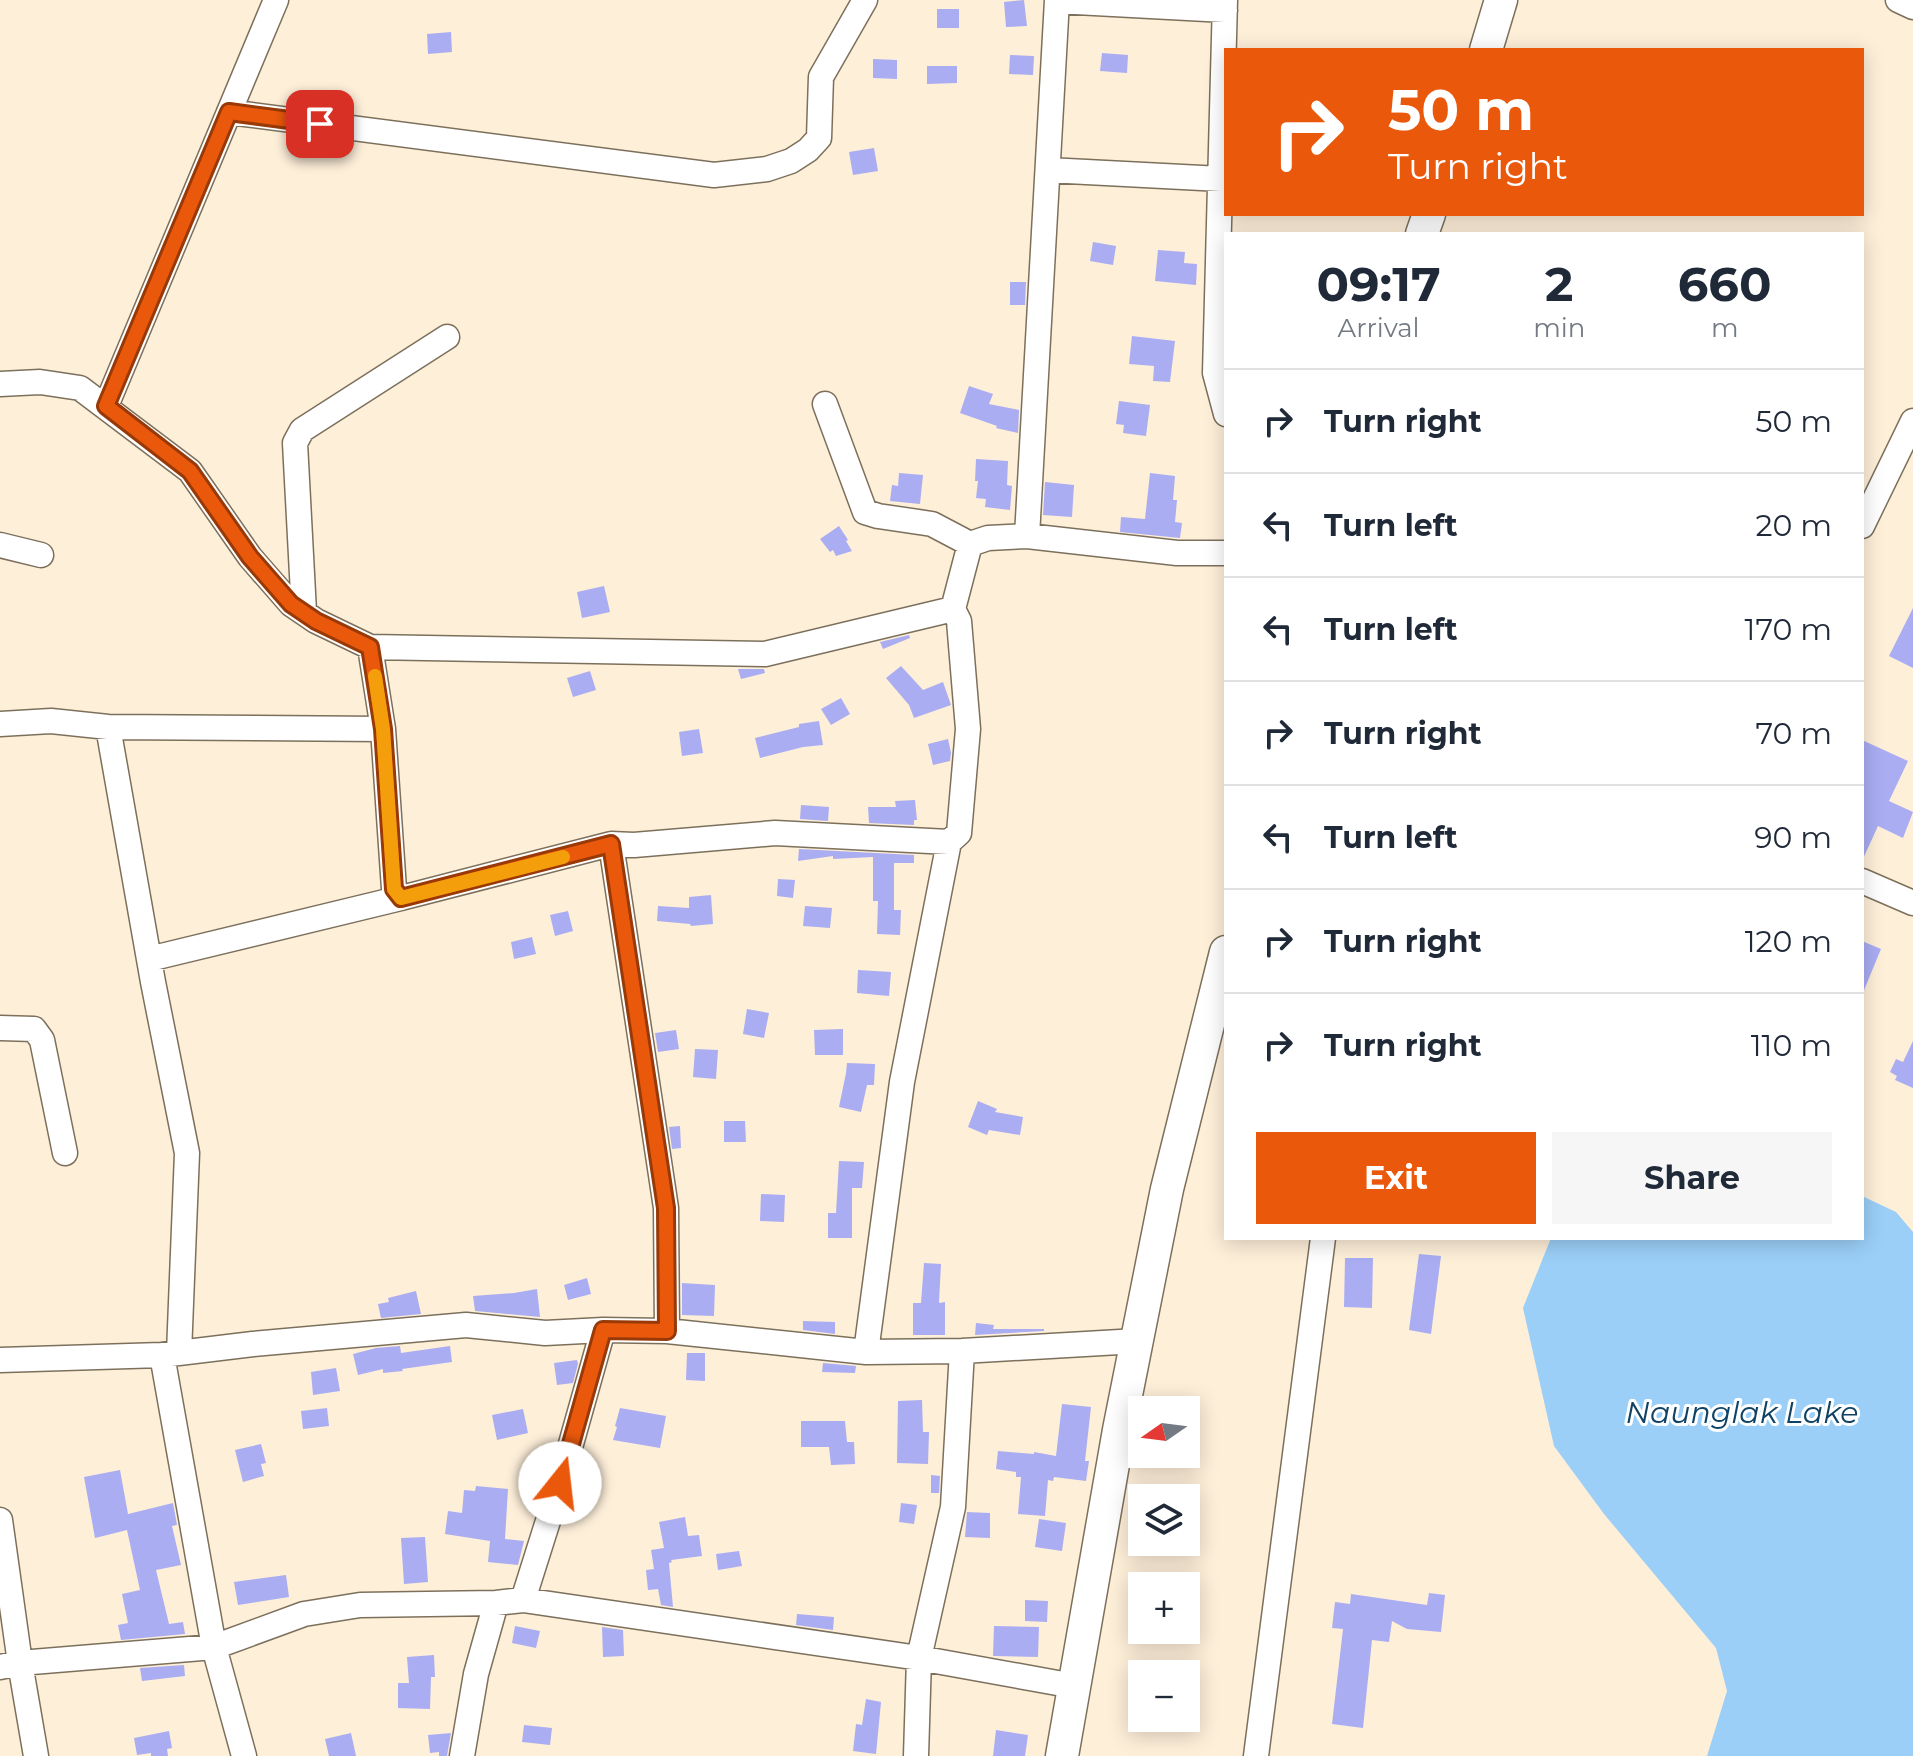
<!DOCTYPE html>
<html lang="en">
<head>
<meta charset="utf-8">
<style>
  body { margin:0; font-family:Montserrat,sans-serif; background:#f6f6f7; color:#1f2937; height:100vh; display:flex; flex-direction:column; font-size:30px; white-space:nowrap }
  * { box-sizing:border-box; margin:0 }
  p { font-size:26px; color:#747a83 }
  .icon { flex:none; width:44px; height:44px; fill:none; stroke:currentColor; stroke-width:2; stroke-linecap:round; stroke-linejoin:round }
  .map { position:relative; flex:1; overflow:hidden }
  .sheet { position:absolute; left:1224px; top:232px; width:640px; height:1008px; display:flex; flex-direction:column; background:#fff; border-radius:0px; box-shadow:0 4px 20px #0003 }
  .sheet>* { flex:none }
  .guide { position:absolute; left:1224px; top:48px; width:640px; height:168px; border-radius:0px; box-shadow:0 4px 20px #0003; background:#ea580c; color:#fff; overflow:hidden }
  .needle { width:52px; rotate:256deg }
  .controls { position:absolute; left:1128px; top:1396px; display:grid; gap:16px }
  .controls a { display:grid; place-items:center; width:72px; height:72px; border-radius:0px; background:#fff; box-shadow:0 4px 20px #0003; font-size:40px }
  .pin { position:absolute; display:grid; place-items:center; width:68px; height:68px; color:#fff; margin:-34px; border-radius:16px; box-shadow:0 4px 12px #0006 }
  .me { position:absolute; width:88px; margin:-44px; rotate:16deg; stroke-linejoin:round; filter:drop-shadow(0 0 6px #0008) }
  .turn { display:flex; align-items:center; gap:28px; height:168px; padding:0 32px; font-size:36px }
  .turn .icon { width:104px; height:104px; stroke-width:2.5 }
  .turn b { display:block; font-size:56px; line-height:68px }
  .eta { display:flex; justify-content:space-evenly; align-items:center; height:136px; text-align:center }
  .eta b { font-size:48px; font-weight:700; line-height:56px }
  .action { display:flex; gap:16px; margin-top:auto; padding:16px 32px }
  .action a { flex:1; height:92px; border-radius:0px; background:#ea580c; color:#fff; font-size:32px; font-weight:700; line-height:92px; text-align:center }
  .action a+a { background:#f6f6f7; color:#1f2937 }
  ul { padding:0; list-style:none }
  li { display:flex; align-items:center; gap:24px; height:104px; padding:0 32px; border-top:2px solid #e0e1e3 }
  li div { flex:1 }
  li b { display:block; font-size:30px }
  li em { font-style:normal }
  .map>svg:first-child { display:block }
  .water { fill:#9bcff8 }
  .building { fill:#aaadf2 }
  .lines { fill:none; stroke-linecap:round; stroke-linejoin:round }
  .minor-casing { stroke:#7c705c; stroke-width:27 }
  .secondary-casing { stroke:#7c705c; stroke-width:35 }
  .minor { stroke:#fff; stroke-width:24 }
  .secondary { stroke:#fff; stroke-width:32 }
  .route-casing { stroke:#983908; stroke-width:20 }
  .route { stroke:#ea580c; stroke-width:14 }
  .slow { stroke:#f59e0b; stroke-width:14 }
  .labels { text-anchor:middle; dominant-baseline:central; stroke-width:6; stroke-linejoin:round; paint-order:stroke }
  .water-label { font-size:30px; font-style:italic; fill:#0f4264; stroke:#fff }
</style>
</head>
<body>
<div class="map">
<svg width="1913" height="1756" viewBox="0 0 1913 1756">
  <rect width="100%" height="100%" fill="#feefd9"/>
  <path class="water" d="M 1862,1196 L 1896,1212 L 1913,1232 L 1913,1756 L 1707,1756 L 1727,1691 L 1716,1648 L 1604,1514 L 1554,1446 L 1523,1308 L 1551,1238 L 1862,1238 Z"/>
  <path class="building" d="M 1024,0 L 1027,26 L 1006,27 L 1004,2 Z
    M 937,9 L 959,9 L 959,28 L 937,28 Z
    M 451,32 L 452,52 L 428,54 L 427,34 Z
    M 1102,53 L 1128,55 L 1127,73 L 1100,71 Z
    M 1010,55 L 1034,56 L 1033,75 L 1009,74 Z
    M 873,59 L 897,60 L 897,79 L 873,78 Z
    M 927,66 L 957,66 L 957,83 L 927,84 Z
    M 874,148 L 878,171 L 853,175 L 849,152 Z
    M 1093,242 L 1116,246 L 1113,265 L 1090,261 Z
    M 1158,250 L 1185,252 L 1184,263 L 1197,264 L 1196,285 L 1155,281 Z
    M 1010,282 L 1026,282 L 1025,305 L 1010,305 Z
    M 1132,336 L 1175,341 L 1170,382 L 1153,381 L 1154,366 L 1129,364 Z
    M 969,386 L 993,394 L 989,404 L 1019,410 L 1018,433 L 996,428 L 997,426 L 960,413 Z
    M 1119,401 L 1150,405 L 1146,436 L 1123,433 L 1124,425 L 1116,424 Z
    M 976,459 L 1008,461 L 1007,485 L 1012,486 L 1010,510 L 985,507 L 986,499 L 976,498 L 978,481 L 975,481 Z
    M 899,473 L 923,475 L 920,504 L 890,501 L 892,485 L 898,486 Z
    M 1150,473 L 1175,476 L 1173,500 L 1177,500 L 1175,522 L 1182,523 L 1180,538 L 1120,532 L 1121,517 L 1145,519 Z
    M 1045,482 L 1074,485 L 1072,517 L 1043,515 Z
    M 839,526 L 848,540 L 846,541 L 852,551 L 836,556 L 833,550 L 830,552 L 820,539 Z
    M 604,586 L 610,612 L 582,618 L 577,592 Z
    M 1913,608 L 1913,668 L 1889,656 Z
    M 909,635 L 910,638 L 883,649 L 880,642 Z
    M 901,666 L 923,690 L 943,682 L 951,705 L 914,718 L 909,705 L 886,678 Z
    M 738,669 L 764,669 L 765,673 L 741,679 Z
    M 590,671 L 596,690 L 573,697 L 567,678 Z
    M 841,698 L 850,714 L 831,725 L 821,709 Z
    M 819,721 L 823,745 L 803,747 L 760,758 L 755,738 L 799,727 L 799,724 Z
    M 699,729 L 703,753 L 682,756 L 679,732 Z
    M 948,739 L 951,753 L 950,761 L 933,765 L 928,744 Z
    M 1862,740 L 1908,761 L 1889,801 L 1913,812 L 1903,838 L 1878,826 L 1862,861 Z
    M 915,800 L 917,820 L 914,820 L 914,825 L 869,823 L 868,807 L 896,807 L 895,801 Z
    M 801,805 L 829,807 L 828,821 L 800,819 Z
    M 799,849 L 914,855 L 914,863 L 894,863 L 894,910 L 901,910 L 900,935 L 877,934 L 878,901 L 873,901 L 873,857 L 833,859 L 833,856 L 798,861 Z
    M 778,879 L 795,880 L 793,898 L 777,896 Z
    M 711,895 L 713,924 L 691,926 L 690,924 L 657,921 L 658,906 L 689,908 L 689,897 Z
    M 805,906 L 832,908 L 830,928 L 803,926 Z
    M 568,911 L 573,931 L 555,936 L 550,915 Z
    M 532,937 L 536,954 L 514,959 L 511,942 Z
    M 1862,941 L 1881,949 L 1862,995 Z
    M 858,970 L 891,972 L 889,996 L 857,993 Z
    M 747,1009 L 769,1013 L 764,1038 L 743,1034 Z
    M 843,1029 L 843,1055 L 815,1055 L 814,1030 Z
    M 676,1030 L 679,1049 L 658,1052 L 655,1033 Z
    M 1913,1041 L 1913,1088 L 1895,1080 L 1897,1076 L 1890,1072 L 1896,1059 L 1903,1062 Z
    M 695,1049 L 718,1050 L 716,1079 L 693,1077 Z
    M 847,1063 L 875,1064 L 874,1085 L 867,1085 L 861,1112 L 839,1107 L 846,1073 Z
    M 978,1101 L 997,1109 L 995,1112 L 1023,1117 L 1020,1135 L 989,1130 L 987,1135 L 968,1127 Z
    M 724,1121 L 745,1121 L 746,1142 L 724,1142 Z
    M 680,1126 L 681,1148 L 672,1149 L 669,1127 Z
    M 839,1161 L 864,1162 L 862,1188 L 852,1188 L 852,1238 L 828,1238 L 828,1213 L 836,1213 Z
    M 761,1194 L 785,1195 L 784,1222 L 760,1221 Z
    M 1419,1254 L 1441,1256 L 1431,1334 L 1409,1330 Z
    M 1345,1258 L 1373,1258 L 1372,1308 L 1344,1307 Z
    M 924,1263 L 941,1264 L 939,1303 L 945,1302 L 945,1335 L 913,1335 L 913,1303 L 921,1303 Z
    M 587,1278 L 591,1294 L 568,1300 L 564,1285 Z
    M 682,1283 L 715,1285 L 714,1316 L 682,1315 Z
    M 537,1289 L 540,1317 L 475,1311 L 473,1296 L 514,1293 Z
    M 416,1291 L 421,1314 L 381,1318 L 378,1304 L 389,1302 L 388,1298 Z
    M 803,1321 L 835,1322 L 835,1334 L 803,1330 Z
    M 976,1323 L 994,1325 L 993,1329 L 1044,1329 L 1044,1331 L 975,1335 Z
    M 400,1346 L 401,1353 L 450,1346 L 452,1362 L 402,1369 L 403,1371 L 383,1373 L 383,1369 L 358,1375 L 353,1354 L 376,1348 Z
    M 687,1353 L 705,1353 L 705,1381 L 686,1380 Z
    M 577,1360 L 578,1364 L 573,1383 L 557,1385 L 554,1363 Z
    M 823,1363 L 856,1366 L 855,1373 L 822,1372 Z
    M 336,1368 L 340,1391 L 313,1395 L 311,1372 Z
    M 922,1400 L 923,1432 L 929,1432 L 928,1464 L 897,1463 L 898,1401 Z
    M 1062,1404 L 1091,1407 L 1085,1461 L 1089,1461 L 1086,1481 L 1054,1477 L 1053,1481 L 1048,1480 L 1045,1516 L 1018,1514 L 1021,1477 L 1016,1477 L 1016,1472 L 996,1469 L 998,1451 L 1034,1454 L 1034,1452 L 1056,1456 Z
    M 327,1408 L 329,1426 L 303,1429 L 301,1411 Z
    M 620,1408 L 666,1416 L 660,1448 L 613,1440 L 617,1427 L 615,1426 Z
    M 523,1409 L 528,1433 L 497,1440 L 492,1415 Z
    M 801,1421 L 845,1421 L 847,1442 L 854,1442 L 855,1464 L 831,1465 L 829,1447 L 801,1447 Z
    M 261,1444 L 266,1463 L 261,1464 L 264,1476 L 243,1482 L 235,1450 Z
    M 120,1470 L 128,1514 L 173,1503 L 177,1525 L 172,1526 L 181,1565 L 156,1570 L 169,1624 L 183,1622 L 185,1634 L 121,1640 L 118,1625 L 128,1623 L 122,1594 L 140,1590 L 127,1530 L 95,1538 L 84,1477 Z
    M 931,1475 L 940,1476 L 939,1493 L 931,1493 Z
    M 476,1486 L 508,1489 L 505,1539 L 524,1541 L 518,1565 L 488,1562 L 490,1541 L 445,1534 L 448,1511 L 462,1513 L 464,1490 L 475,1491 Z
    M 901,1503 L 917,1505 L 914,1524 L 899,1522 Z
    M 967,1512 L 990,1513 L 990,1538 L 965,1537 Z
    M 685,1517 L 688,1536 L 699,1535 L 702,1556 L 671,1560 L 672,1562 L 669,1563 L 673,1607 L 661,1605 L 658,1589 L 648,1590 L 646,1570 L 654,1569 L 651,1550 L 664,1548 L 659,1522 Z
    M 1039,1519 L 1066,1523 L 1062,1551 L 1035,1547 Z
    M 425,1537 L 428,1582 L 404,1584 L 401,1538 Z
    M 739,1551 L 742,1566 L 718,1570 L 716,1554 Z
    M 286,1575 L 289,1597 L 238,1605 L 234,1582 Z
    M 1429,1593 L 1445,1595 L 1441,1632 L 1407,1629 L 1392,1621 L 1389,1642 L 1372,1640 L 1363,1728 L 1332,1724 L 1343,1629 L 1332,1628 L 1335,1602 L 1350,1604 L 1351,1594 L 1427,1605 Z
    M 1025,1600 L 1048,1601 L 1047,1622 L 1025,1621 Z
    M 797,1614 L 834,1617 L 833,1630 L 796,1625 Z
    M 515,1626 L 540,1631 L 536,1648 L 512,1643 Z
    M 994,1626 L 1039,1627 L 1038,1657 L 993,1656 Z
    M 602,1627 L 623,1630 L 624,1656 L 603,1657 Z
    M 434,1655 L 435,1677 L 431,1677 L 430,1709 L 398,1708 L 398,1683 L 409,1683 L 407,1657 Z
    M 184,1665 L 185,1676 L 142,1681 L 140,1668 Z
    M 866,1699 L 881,1702 L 876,1754 L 853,1751 L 856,1724 L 862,1725 Z
    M 524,1725 L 552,1728 L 550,1745 L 522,1742 Z
    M 996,1730 L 1028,1735 L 1025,1756 L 993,1756 Z
    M 169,1731 L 172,1748 L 167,1749 L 168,1756 L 151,1756 L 151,1753 L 137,1755 L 134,1738 Z
    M 351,1733 L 356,1756 L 329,1756 L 325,1739 Z
    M 451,1733 L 447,1756 L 439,1756 L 439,1752 L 430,1753 L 428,1735 Z"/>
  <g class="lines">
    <defs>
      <path id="minor" d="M 1225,0 L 1215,373 L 1226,414
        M 1898,0 L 1913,7
        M 1057,1 L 1225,10
        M 229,112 L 714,175 L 767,169 L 791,161 L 808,150 L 819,138 L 821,77 L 865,0
        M 1048,170 L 1221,179
        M 0,384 L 40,382 L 80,388 L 190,471 L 250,557 L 291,604 L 316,621 L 370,647 L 765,654 L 953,609
        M 825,404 L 865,512 L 878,516 L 932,524 L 970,544
        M 106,406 L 276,0
        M 1862,526 L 1913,421
        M 1027,536 L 1057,0
        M 0,545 L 41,555
        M 304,612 L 295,443 L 302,430 L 447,337
        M 370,647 L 383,729 L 394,889 L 401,898 L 611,844 L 634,845 L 775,833 L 949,842
        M 0,724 L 51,721 L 108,727 L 383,729
        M 108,727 L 153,982 L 187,1153 L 179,1353
        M 611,844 L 666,1208 L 667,1331
        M 1862,881 L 1913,903
        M 149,959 L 401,898
        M 0,1028 L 34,1029 L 42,1040 L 65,1153
        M 866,1352 L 902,1082 L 949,842 L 959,833 L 968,729 L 959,621 L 953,609 L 970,544 L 988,538 L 1027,536 L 1177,553 L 1226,553
        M 162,1355 L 214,1647 L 244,1756
        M 0,1360 L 162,1355 L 253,1344 L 466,1325 L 545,1333 L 603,1330 L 667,1331 L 866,1352 L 962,1351 L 1137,1341
        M 0,1520 L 20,1663 L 36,1756
        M 523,1600 L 560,1483 L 603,1330
        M 0,1667 L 20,1663 L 214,1647 L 304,1614 L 360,1605 L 496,1603 L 523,1600 L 919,1658 L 1074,1686
        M 462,1756 L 476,1674 L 496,1603
        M 916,1756 L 919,1658 L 953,1507 L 962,1351
        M 1256,1756 L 1323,1238"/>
      <path id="secondary" d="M 1486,50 L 1501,0
        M 1422,234 L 1429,214
        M 1062,1756 L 1119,1430 L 1167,1189 L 1226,952"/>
    </defs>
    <use href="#minor" class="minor-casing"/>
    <use href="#secondary" class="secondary-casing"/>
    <use href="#minor" class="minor"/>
    <use href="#secondary" class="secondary"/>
  </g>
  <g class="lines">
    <defs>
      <path id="route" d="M 320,124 L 229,112 L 106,406 L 190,471 L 250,557 L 291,604 L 316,621 L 370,647 L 383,729 L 394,889 L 401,898 L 611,844 L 666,1208 L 667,1331 L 603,1330 L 560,1483"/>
    </defs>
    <use href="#route" class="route-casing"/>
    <use href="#route" class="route"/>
    <path class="slow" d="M 375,676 L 383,729 L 394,889 L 401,898 L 563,857"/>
  </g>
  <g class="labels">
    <g class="water-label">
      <text x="1742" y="1412">Naunglak Lake</text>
    </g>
  </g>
</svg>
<div class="controls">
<a><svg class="needle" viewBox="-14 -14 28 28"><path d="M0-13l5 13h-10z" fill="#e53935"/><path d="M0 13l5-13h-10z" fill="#747a83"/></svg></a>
<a><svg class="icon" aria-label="layers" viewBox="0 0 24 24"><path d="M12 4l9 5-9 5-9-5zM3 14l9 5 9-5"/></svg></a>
<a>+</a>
<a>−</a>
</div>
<div class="pin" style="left:320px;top:124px;background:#d93025"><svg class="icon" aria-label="arrive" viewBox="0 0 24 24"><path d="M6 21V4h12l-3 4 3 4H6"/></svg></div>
<svg class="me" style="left:560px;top:1483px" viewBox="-20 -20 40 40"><circle r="19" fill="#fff"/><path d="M0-13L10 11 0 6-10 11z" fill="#ea580c"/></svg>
<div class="guide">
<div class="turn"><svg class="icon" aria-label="right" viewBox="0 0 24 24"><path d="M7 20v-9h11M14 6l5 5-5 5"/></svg><div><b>50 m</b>Turn right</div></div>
</div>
<section class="sheet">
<div class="eta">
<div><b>09:17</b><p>Arrival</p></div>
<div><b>2</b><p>min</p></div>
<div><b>660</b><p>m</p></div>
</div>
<ul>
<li><svg class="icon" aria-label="right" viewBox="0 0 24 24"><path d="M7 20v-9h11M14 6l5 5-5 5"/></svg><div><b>Turn right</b></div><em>50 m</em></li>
<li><svg class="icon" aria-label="left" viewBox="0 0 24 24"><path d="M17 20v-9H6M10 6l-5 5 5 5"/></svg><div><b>Turn left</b></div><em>20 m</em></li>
<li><svg class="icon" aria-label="left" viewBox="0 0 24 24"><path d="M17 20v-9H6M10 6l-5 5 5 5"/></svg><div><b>Turn left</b></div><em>170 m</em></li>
<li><svg class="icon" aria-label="right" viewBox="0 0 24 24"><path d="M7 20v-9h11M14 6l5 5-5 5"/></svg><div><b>Turn right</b></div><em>70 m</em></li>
<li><svg class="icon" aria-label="left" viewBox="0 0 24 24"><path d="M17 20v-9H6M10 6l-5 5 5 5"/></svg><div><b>Turn left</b></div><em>90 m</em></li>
<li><svg class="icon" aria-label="right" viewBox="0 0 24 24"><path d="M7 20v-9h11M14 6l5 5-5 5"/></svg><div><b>Turn right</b></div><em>120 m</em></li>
<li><svg class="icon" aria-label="right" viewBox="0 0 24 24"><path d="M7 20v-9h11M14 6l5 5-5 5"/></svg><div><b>Turn right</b></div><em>110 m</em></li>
</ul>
<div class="action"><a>Exit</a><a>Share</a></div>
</section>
</div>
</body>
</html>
